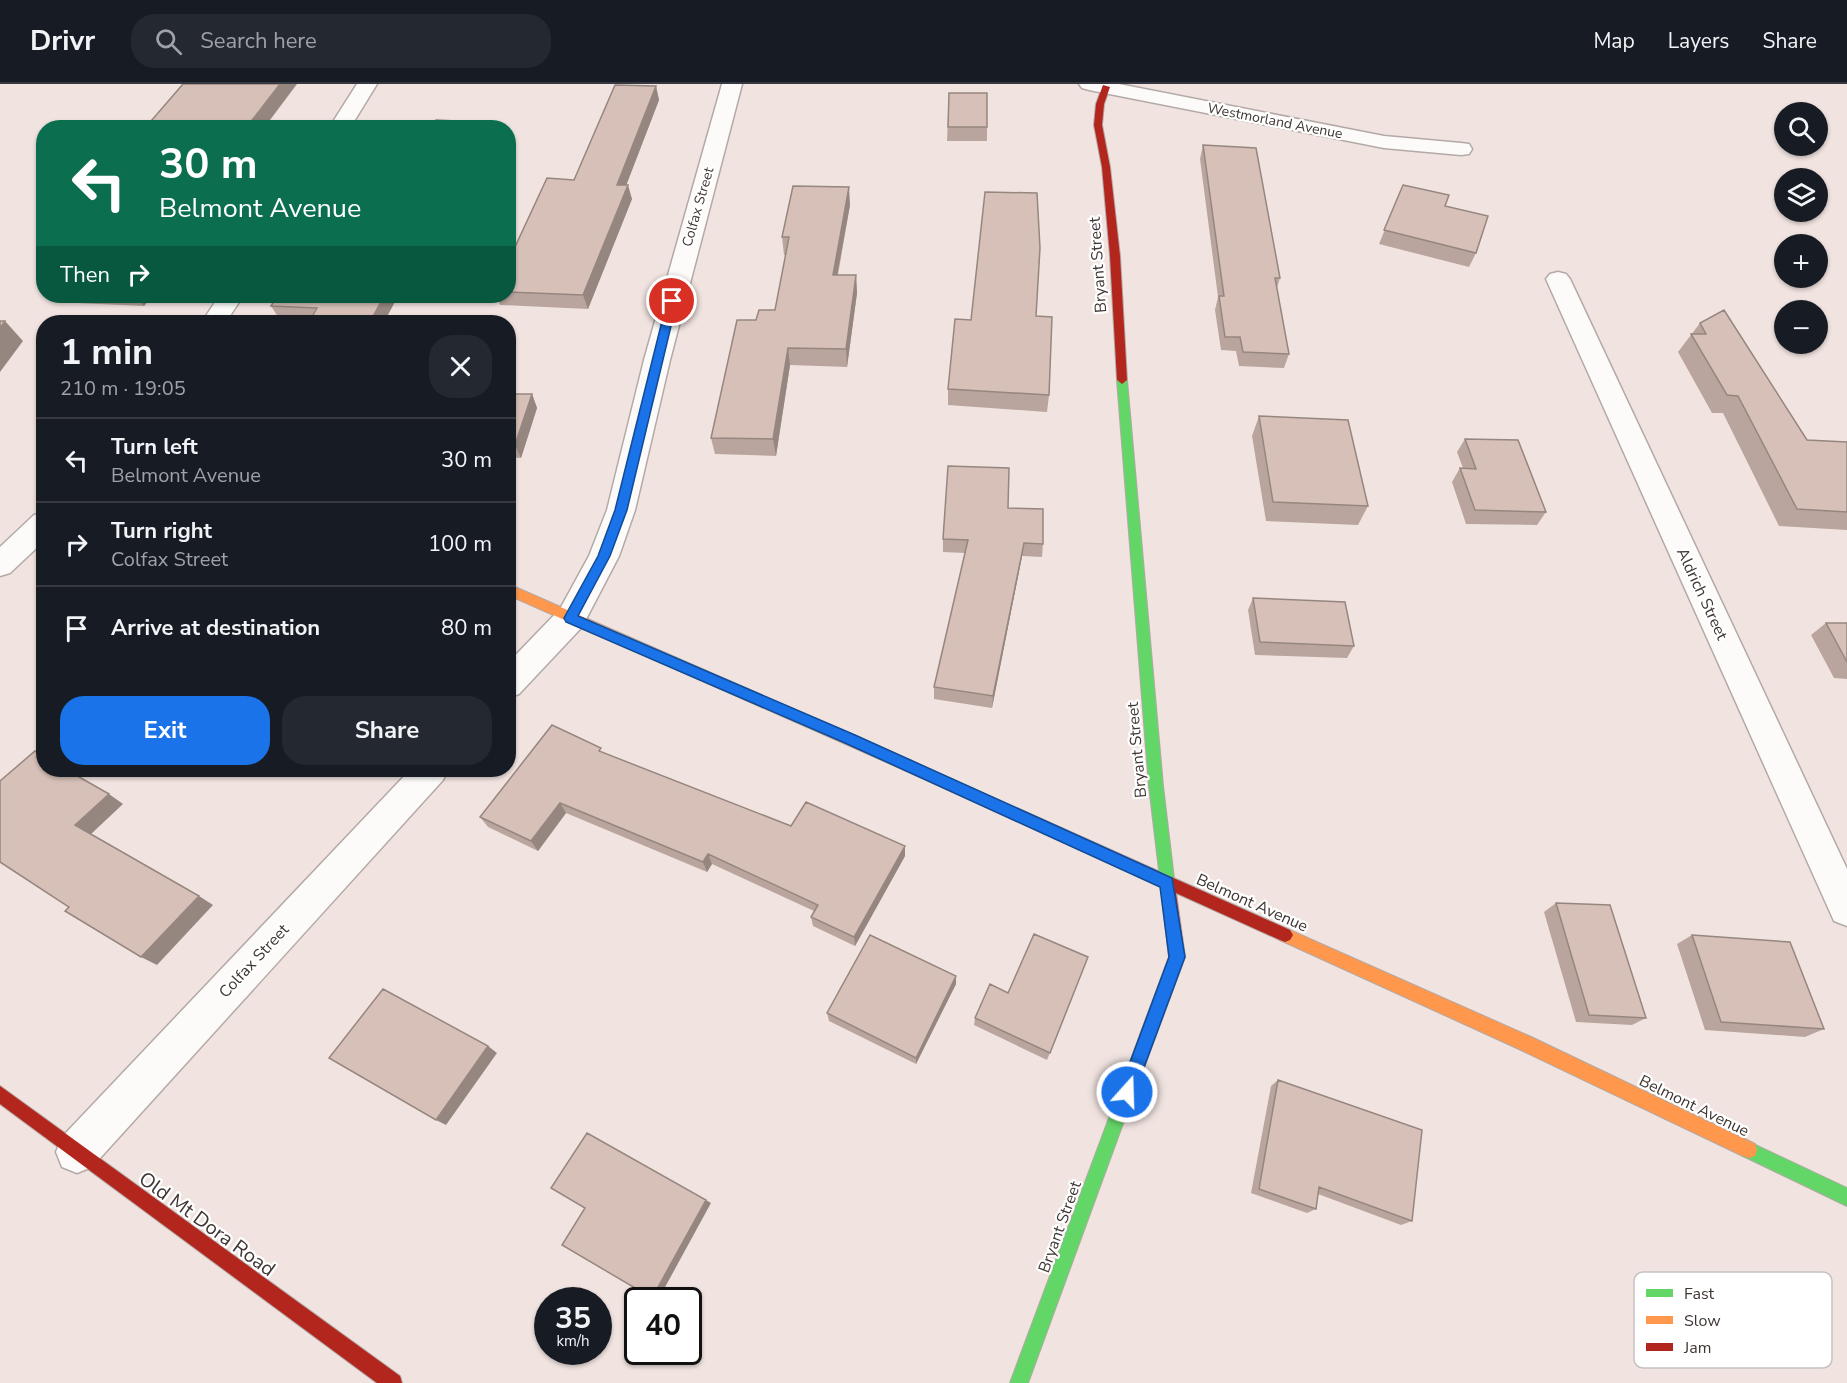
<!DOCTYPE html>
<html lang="en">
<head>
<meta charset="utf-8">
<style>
  body { margin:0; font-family:"Nunito Sans",sans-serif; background:#242831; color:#f1f3f6; height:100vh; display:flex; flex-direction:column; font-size:22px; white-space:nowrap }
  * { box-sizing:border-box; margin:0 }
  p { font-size:20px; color:#9ea1a6 }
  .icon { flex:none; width:33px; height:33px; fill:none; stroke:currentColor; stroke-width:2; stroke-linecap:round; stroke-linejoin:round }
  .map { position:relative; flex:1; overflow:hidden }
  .panel { position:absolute; left:36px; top:231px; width:480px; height:462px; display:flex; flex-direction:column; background:#171b24; border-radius:24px; box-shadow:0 2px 4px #0004 }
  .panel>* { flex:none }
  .guide { position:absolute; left:36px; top:36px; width:480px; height:183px; border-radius:24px; box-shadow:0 2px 4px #0004; background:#0b6e4f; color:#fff; overflow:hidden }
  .controls { position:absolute; left:1774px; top:18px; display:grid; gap:12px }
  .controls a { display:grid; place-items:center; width:54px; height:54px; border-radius:50%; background:#171b24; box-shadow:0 2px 4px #0004; font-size:30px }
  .speed { position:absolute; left:534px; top:1203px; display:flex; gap:12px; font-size:30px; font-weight:700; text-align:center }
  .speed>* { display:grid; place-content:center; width:78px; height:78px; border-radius:50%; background:#171b24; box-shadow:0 2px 4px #0004; line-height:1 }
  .speed small { font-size:15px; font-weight:400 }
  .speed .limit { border:3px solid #111; border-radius:9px; background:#fff; color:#111 }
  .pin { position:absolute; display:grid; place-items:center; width:51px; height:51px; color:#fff; margin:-26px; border:3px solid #fff; border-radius:50%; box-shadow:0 2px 6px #0007 }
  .me { position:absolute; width:66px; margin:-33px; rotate:20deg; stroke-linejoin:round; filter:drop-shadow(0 0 4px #0008) }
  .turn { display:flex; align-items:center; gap:21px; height:126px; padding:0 24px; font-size:27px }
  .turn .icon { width:78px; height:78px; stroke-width:2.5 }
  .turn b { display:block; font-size:42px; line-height:51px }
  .then { display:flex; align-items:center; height:57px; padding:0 24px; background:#0003; gap:12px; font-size:22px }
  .round { display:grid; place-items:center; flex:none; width:63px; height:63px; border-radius:24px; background:#242831 }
  .head { display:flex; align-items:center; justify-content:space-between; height:102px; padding:0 24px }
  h1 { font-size:36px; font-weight:700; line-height:45px }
  .cta { display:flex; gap:12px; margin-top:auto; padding:12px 24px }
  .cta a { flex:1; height:69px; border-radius:24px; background:#1a73e8; color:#fff; font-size:24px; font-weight:700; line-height:69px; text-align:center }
  .cta a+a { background:#242831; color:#f1f3f6 }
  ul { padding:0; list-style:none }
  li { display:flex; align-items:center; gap:18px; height:84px; padding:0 24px; border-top:2px solid #363941 }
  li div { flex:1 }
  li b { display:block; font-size:22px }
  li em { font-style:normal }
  header { display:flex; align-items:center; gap:36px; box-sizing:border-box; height:84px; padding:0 30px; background:#171b24; border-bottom:2px solid #363941 }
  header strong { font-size:28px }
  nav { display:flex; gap:33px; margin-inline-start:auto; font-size:21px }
  .search { width:420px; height:54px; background:#242831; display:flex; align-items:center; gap:15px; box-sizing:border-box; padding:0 21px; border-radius:24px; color:#9ea1a6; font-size:22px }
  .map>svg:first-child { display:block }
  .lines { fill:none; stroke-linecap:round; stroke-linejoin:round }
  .street-casing { stroke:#b3a9a6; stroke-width:3 }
  .fast-casing { stroke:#b3a9a6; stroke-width:2 }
  .slow-casing { stroke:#b3a9a6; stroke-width:2 }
  .jam-casing { stroke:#b3a9a6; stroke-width:2 }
  .street { fill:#fdfbfa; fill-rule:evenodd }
  .fast { fill:#63d668; fill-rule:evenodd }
  .slow { fill:#ff974d; fill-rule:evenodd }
  .jam { fill:#b3261e; fill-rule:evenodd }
  .wall { fill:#b9a59d }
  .shaded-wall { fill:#968680 }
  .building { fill:#d7c0b7; stroke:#968680; stroke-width:1.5 }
  .route { fill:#1a73e8; stroke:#114b97; stroke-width:1.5 }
  .labels { text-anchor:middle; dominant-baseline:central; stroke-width:4.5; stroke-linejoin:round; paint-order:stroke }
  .far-street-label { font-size:14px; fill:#3f3532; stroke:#fff }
  .street-label { font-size:16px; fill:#3f3532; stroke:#fff }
  .near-street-label { font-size:20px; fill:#3f3532; stroke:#fff }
  .key { fill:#fff; stroke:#c5c2c2; stroke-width:1.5 }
  .key-label { font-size:16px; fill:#3f3532 }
</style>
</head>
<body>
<header>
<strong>Drivr</strong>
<div class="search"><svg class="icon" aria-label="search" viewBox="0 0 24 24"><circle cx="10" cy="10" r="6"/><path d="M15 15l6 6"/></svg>Search here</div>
<nav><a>Map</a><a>Layers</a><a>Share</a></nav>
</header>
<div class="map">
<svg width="1847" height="1299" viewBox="0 0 1847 1299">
  <rect width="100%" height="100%" fill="#f1e4e0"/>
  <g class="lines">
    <defs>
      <path id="street" d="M 357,0 L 377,0 L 350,44 L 329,44 Z
        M 722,0 L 742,0 L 670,276 L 635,426 L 619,472 L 582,543 L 519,610 L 508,614 L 508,579 L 560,525 L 589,472 L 607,426 L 644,276 Z
        M 1079,0 L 1119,0 L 1384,52 L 1461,59 L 1469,60 L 1472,65 L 1469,70 L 1461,71 L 1384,64 L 1089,6 L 1082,4 Z
        M 1558,188 L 1566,190 L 1570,195 L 1847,785 L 1847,842 L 1834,837 L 1546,195 L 1550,190 Z
        M 219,212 L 243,212 L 226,238 L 202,238 Z
        M 44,429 L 44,457 L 10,489 L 0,492 L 0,463 L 34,431 Z
        M 410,686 L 448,686 L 443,696 L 92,1083 L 77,1089 L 62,1083 L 56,1068 L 62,1053 Z"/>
      <path id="fast" d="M 1122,292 L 1127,296 L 1163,702 L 1175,803 L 1173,808 L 1168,810 L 1163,808 L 1161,803 L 1149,702 L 1117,296 Z
        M 1120,1018 L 1126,1020 L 1128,1026 L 1028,1299 L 1010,1299 L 1112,1026 L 1114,1020 Z
        M 1749,1058 L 1847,1104 L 1847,1122 L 1743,1072 L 1741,1066 L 1743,1060 Z"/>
      <path id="slow" d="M 508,500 L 912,677 L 914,681 L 912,685 L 907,687 L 902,685 L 508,511 Z
        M 1285,844 L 1531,953 L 1755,1060 L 1757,1066 L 1755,1072 L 1749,1074 L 1743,1072 L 1519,965 L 1280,856 L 1277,851 L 1280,846 Z"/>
      <path id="jam" d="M 1103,1 L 1110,3 L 1104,20 L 1102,41 L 1110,83 L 1120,172 L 1127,296 L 1122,300 L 1117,296 L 1110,172 L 1102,83 L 1094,41 L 1096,20 Z
        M 907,675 L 1290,846 L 1293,851 L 1290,856 L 1285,858 L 1280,856 L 1176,809 L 1185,873 L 1126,1032 L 1120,1034 L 1114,1032 L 1112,1026 L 1169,873 L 1161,802 L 902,685 L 900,681 L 902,677 Z
        M 0,1002 L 400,1292 L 402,1299 L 377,1299 L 0,1020 Z"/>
    </defs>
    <use href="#street" class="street-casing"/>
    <use href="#fast" class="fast-casing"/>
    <use href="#slow" class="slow-casing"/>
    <use href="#jam" class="jam-casing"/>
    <use href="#street" class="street"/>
    <use href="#fast" class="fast"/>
    <use href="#slow" class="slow"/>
    <use href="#jam" class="jam"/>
  </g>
  <path class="wall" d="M 656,2 L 659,16 L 626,101 L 632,115 L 588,225 L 500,221 L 497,212 L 508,212 L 508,178 L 574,96 Z
    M 949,9 L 987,43 L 987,57 L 947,57 Z
    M 1203,61 L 1280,194 L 1277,204 L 1289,270 L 1284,284 L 1239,282 L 1236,267 L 1221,266 L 1215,226 L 1218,213 L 1200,75 Z
    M 1403,101 L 1445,122 L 1476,169 L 1469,183 L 1379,160 Z
    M 850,121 L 838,191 L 856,191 L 857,209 L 847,283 L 790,281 L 776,372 L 715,370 L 711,354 L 756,236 L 775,226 L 786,171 L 784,171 L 782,153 Z
    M 50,212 L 152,212 L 144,222 L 56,218 Z
    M 398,212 L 384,238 L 309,238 L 310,237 L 280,236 L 271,222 Z
    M 1036,232 L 1049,311 L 1047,328 L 948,321 L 948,305 L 971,236 Z
    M 1700,239 L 1807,356 L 1847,358 L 1847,446 L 1779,442 L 1723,329 L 1712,329 L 1678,268 Z
    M 508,310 L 532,310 L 537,324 L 521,374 L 508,373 Z
    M 1259,332 L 1368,422 L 1358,441 L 1266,437 L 1252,352 Z
    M 1465,355 L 1546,428 L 1537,441 L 1466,440 L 1452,398 L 1460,384 L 1463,384 L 1457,368 Z
    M 1008,424 L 1043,460 L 1042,473 L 1022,472 L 992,624 L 934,615 L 934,603 L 965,469 L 943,468 L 943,455 Z
    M 1253,514 L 1354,562 L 1347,574 L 1255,571 L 1248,526 Z
    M 1826,539 L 1847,539 L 1847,595 L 1834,594 L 1811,551 Z
    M 604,669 L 791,742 L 905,772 L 855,862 L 813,842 L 811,833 L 814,827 L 712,780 L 707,788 L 566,729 L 538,767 L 488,743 L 480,733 Z
    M 1556,819 L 1646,934 L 1632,941 L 1576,938 L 1544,828 Z
    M 1692,851 L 1824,945 L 1805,953 L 1705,946 L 1677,860 Z
    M 1088,873 L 1047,976 L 974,941 L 975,934 L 1008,909 Z
    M 956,900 L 916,980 L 829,937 L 827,929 Z
    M 1278,996 L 1412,1137 L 1401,1141 L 1318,1110 L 1316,1125 L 1307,1129 L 1251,1109 L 1271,1002 Z"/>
  <path class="shaded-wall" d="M 280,0 L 297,0 L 264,44 L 246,44 Z
    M 656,2 L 659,16 L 621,115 L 617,101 Z
    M 477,38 L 479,44 L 474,44 Z
    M 628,101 L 632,115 L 588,225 L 583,211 Z
    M 849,103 L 850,121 L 834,208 L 833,191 Z
    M 856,191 L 857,209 L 847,283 L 846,265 Z
    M 136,212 L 152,212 L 144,222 Z
    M 384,212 L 398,212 L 384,238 L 370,238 Z
    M 5,237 L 23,257 L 0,288 L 0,244 Z
    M 788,264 L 790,281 L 776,372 L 773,355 Z
    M 532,310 L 537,324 L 521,374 L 515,361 Z
    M 1024,459 L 1022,472 L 992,624 L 993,612 Z
    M 109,710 L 123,720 L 90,751 L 75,741 Z
    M 560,719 L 566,729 L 538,767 L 531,757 Z
    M 905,762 L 905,772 L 855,862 L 854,853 Z
    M 708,770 L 712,780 L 707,788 L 703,778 Z
    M 199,812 L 213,821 L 157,881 L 141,873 Z
    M 956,892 L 956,900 L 916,980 L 916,974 Z
    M 488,962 L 497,969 L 446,1041 L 436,1036 Z
    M 706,1116 L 711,1119 L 658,1216 L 652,1214 Z"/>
  <path class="building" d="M 183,0 L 280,0 L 246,44 L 145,44 Z
    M 615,1 L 656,2 L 617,101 L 628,101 L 583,211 L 508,208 L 508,178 L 547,94 L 574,96 Z
    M 949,9 L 987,9 L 987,43 L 948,43 Z
    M 436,36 L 477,38 L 474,44 L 431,44 Z
    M 1203,61 L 1256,64 L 1280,194 L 1275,194 L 1289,270 L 1243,268 L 1240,253 L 1225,253 L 1219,212 L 1224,212 Z
    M 1403,101 L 1449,111 L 1445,122 L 1488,132 L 1476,169 L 1384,146 Z
    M 793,102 L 849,103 L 833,191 L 856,191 L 846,265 L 788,264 L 773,355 L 711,354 L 737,236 L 756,236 L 759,226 L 775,226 L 789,153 L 782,153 Z
    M 985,108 L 1037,109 L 1040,164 L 1036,232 L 1052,233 L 1049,311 L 948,305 L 955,235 L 971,236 Z
    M 277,212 L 384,212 L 370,238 L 309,238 L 317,224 L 271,222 Z
    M 1724,226 L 1807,356 L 1847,358 L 1847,428 L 1797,425 L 1738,312 L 1727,311 L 1691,250 L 1706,250 L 1700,239 Z
    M 0,237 L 5,237 L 0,244 Z
    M 508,310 L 532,310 L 515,361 L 508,360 Z
    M 1259,332 L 1348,336 L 1368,422 L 1273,418 Z
    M 1465,355 L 1518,356 L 1546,428 L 1475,426 L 1460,384 L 1476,385 Z
    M 948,382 L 1009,384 L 1008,424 L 1043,425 L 1043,460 L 1024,459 L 993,612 L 934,603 L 968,456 L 943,455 Z
    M 1253,514 L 1345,518 L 1354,562 L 1260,558 Z
    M 1826,539 L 1847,539 L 1847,578 Z
    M 552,641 L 601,664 L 599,667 L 791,742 L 806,718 L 905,762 L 854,853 L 811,833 L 818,821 L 708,770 L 703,778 L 560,719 L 531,757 L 480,733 Z
    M 35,667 L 44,672 L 44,686 L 67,686 L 109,710 L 75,741 L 199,812 L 141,873 L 65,827 L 69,823 L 0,778 L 0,697 Z
    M 1556,819 L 1610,821 L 1646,934 L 1589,931 Z
    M 1034,850 L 1088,873 L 1050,969 L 975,934 L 990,900 L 1008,909 Z
    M 870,851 L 956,892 L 916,974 L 827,929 Z
    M 1692,851 L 1790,858 L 1824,945 L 1721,938 Z
    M 383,905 L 488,962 L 436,1036 L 329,974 Z
    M 1278,996 L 1422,1046 L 1412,1137 L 1319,1103 L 1316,1125 L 1259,1105 Z
    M 587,1049 L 706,1116 L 652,1214 L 562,1161 L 585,1124 L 551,1104 Z"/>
  <path class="route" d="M 672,214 L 677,217 L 627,426 L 610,472 L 578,532 L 855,651 L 1172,794 L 1185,873 L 1133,1013 L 1127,1016 L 1121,1013 L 1119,1008 L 1169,873 L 1160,803 L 845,659 L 566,538 L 564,534 L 598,472 L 615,426 L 667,217 Z"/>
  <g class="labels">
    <g class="far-street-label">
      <text transform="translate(1275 37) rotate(11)">Westmorland Avenue</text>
      <text transform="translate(698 123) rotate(-74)">Colfax Street</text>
    </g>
    <g class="street-label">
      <text transform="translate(1098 181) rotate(-94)">Bryant Street</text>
      <text transform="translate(1702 510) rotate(65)">Aldrich Street</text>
      <text transform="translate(1137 666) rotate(-95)">Bryant Street</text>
      <text transform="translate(1252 819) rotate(24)">Belmont Avenue</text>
      <text transform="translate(254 877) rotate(-47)">Colfax Street</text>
      <text transform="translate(1694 1022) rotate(26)">Belmont Avenue</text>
      <text transform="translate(1060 1143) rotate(-70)">Bryant Street</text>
    </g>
    <g class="near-street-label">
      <text transform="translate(207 1140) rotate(36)">Old Mt Dora Road</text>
    </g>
  </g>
  <rect x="1634" y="1188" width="198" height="96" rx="9" class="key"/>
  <rect x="1646" y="1205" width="27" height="8" fill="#63d668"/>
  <rect x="1646" y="1232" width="27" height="8" fill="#ff974d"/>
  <rect x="1646" y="1259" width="27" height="8" fill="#b3261e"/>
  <g class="key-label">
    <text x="1684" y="1215">Fast</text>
    <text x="1684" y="1242">Slow</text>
    <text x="1684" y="1269">Jam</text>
  </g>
</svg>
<div class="controls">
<a><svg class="icon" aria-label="search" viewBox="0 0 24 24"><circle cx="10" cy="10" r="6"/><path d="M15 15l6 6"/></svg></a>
<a><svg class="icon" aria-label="layers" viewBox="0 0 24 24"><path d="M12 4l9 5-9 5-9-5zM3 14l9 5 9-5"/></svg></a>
<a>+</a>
<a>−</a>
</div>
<div class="speed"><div>35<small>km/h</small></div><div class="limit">40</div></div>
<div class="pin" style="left:672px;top:217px;background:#d93025"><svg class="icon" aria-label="arrive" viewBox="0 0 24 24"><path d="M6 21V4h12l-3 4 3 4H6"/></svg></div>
<svg class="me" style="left:1127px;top:1008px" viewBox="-20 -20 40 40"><circle r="17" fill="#1a73e8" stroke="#fff" stroke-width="3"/><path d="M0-11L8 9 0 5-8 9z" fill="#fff"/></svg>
<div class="guide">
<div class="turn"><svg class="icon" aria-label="left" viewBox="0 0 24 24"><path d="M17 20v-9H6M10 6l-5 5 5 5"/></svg><div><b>30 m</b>Belmont Avenue</div></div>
<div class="then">Then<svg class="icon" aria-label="right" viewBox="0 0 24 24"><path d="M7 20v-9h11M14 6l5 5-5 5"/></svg></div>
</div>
<section class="panel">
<div class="head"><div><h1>1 min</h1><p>210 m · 19:05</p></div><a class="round"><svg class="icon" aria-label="close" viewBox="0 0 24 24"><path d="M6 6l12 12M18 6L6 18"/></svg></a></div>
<ul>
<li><svg class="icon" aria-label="left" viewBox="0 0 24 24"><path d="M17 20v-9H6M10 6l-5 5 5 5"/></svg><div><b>Turn left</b><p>Belmont Avenue</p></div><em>30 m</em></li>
<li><svg class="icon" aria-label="right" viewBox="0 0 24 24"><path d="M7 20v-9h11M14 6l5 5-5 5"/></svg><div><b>Turn right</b><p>Colfax Street</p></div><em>100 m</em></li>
<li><svg class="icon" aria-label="arrive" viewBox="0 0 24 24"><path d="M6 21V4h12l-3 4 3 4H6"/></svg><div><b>Arrive at destination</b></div><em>80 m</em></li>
</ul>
<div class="cta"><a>Exit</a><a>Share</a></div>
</section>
</div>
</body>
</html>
